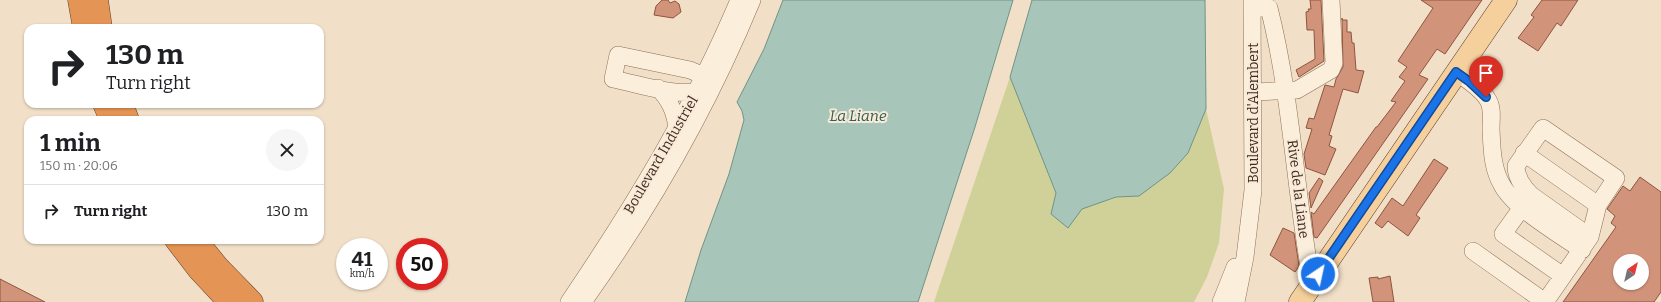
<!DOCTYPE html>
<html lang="en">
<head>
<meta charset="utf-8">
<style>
  body { margin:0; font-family:Bitter,serif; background:#f6f6f6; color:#202124; height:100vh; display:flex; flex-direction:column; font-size:15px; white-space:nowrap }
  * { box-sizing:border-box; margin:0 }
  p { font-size:13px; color:#757577 }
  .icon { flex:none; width:22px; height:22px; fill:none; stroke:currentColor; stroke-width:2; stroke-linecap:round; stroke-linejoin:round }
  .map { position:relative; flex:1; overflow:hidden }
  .drawer { position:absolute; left:24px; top:116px; width:300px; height:128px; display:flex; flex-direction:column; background:#fff; border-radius:12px; box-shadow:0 1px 3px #0004 }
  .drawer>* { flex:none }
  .hud { position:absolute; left:24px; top:24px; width:300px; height:84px; border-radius:12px; box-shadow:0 1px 3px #0004; background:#fff; color:#202124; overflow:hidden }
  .needle { width:26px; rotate:35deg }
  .buttons { position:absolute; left:1613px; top:254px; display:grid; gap:8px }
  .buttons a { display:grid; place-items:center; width:36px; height:36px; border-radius:50%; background:#fff; box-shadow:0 1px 3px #0004; font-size:20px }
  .speed { position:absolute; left:336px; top:238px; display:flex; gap:8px; font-size:20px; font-weight:700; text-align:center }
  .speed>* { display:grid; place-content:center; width:52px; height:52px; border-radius:50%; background:#fff; box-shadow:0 1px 3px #0004; line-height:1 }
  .speed small { font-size:10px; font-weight:400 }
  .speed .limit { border:6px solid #d22; background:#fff; color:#111 }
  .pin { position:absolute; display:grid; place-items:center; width:34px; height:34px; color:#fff; margin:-41px -17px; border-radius:50% 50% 50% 0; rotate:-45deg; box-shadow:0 0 4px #0007 }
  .pin .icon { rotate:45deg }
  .me { position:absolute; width:44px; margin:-22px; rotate:34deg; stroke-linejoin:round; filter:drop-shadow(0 0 3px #0008) }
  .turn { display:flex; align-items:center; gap:14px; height:84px; padding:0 16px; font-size:18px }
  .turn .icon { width:52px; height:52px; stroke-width:2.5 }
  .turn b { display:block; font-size:28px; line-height:34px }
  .round { display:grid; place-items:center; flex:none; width:42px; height:42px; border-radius:21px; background:#f6f6f6 }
  .summary { display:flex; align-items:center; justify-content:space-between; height:68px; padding:0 16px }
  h1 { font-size:24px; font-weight:700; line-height:30px }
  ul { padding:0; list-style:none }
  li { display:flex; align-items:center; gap:12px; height:52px; padding:0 16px; border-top:1px solid #e0e0e0 }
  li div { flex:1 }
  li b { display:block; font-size:15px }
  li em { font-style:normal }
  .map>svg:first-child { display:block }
  .green { fill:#d0d099 }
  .water { fill:#a8c5b9; stroke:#6e9486 }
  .building { fill:#d1947a; stroke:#8f553f; fill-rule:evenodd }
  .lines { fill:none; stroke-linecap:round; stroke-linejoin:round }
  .minor-casing { stroke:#8e705a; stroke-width:18 }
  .major-casing { stroke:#5c3e2f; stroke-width:23 }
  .highway-casing { stroke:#5c3e2f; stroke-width:23 }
  .minor { stroke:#fbeedb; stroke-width:17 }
  .major { stroke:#f5d09d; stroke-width:22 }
  .highway { stroke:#e49454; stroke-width:22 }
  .route-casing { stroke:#114b97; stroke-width:10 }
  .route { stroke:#1a73e8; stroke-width:7 }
  .labels { text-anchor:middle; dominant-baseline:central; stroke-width:4; stroke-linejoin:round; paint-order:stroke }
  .street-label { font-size:14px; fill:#3e2a1f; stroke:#f8ead7 }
  .water-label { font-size:15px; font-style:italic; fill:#2e5e55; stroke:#f8ead7 }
</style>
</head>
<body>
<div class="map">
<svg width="1661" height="302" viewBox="0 0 1661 302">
  <rect width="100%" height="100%" fill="#f1dfc7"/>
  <path class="green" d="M 1010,77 L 1056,193 L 1051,214 L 1081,209 L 1116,197 L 1139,196 L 1188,153 L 1206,109 L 1224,189 L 1219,243 L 1207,277 L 1194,302 L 934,302 Z"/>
  <path class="water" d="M 783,0 L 1013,0 L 975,127 L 918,302 L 685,302 L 701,250 L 729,174 L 744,120 L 742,111 L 737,102 L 764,49 Z
    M 1032,0 L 1205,0 L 1206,109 L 1188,153 L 1170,173 L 1139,196 L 1116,197 L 1082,209 L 1068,228 L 1051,214 L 1056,193 L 1010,77 Z"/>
  <path class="building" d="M 662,0 L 668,0 L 670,3 L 675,1 L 679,4 L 681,12 L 673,18 L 654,15 L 656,6 Z
    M 1310,0 L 1321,0 L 1324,61 L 1299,77 L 1296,70 L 1315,59 L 1314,30 L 1307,30 L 1306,12 L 1309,11 L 1308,9 L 1311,9 Z
    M 1421,0 L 1482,0 L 1445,54 L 1437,49 L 1419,75 L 1428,79 L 1317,238 L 1314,237 L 1311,212 L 1314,214 L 1376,127 L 1377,127 L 1396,102 L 1391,101 L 1405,81 L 1399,77 L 1407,67 L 1398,61 L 1433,8 Z
    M 1542,0 L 1578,0 L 1561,26 L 1557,23 L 1538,51 L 1518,38 L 1534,17 L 1531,15 Z
    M 1342,18 L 1342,20 L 1347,20 L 1347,32 L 1351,32 L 1352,43 L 1354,43 L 1356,70 L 1364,71 L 1358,93 L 1343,89 L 1329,135 L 1332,136 L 1329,146 L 1336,149 L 1325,175 L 1306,168 L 1304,154 L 1312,129 L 1306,128 L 1309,118 L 1314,119 L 1325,85 L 1334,87 L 1336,79 L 1343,67 Z
    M 1434,159 L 1448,168 L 1416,215 L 1420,218 L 1408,236 L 1388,221 L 1382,228 L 1375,223 L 1392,198 L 1403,206 Z
    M 1640,177 L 1661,192 L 1661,292 L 1654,302 L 1563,302 L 1616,227 L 1611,223 L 1615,216 L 1607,209 L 1623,186 L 1630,191 ZM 1620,261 L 1642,261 L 1642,283 L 1620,283 Z
    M 1319,178 L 1323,181 L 1311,208 L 1309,193 Z
    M 1283,228 L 1294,233 L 1299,266 L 1295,272 L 1270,255 Z
    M 1390,276 L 1394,302 L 1373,302 L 1369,278 L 1378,277 L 1378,279 Z
    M 0,279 L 45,302 L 0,302 Z"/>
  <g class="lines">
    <defs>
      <path id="minor" d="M 1252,8 L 1269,8 C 1292,98 1295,193 1312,284
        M 1456,72 C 1467,80 1481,88 1488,100 C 1493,108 1491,120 1491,129 C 1492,149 1492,168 1502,185 C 1514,208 1559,234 1582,250
        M 658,88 C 670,100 675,112 677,128
        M 706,91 C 675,97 643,85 613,79 L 618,55 L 690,70 L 714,80
        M 1253,92 L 1297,90 L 1331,70 L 1334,63 L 1331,0
        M 1524,153 L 1598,205
        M 1531,195 C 1523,187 1516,177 1516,166 L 1543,128 L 1616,178 L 1598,205 L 1590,237 L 1545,302
        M 1473,251 L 1545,302
        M 1563,276 L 1503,234 L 1531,195 L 1590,237
        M 569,302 C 634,206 694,107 739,0
        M 583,302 C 650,208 708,107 752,0
        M 1221,302 L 1235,267
        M 1236,302 L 1245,257 L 1253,190 L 1252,0"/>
      <path id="major" d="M 1300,302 L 1506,0"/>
      <path id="highway" d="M 79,0 L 84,28
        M 97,0 L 101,28
        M 104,104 L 111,120
        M 122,104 L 128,120
        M 176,240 L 199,270 L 229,302
        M 196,240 L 218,267 L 252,302"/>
    </defs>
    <use href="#minor" class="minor-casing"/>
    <use href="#major" class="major-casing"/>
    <use href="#highway" class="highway-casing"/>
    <use href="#minor" class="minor"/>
    <use href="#major" class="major"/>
    <use href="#highway" class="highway"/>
  </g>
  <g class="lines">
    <defs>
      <path id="route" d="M 1318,274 L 1456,72 L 1470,82 L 1486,97"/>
    </defs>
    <use href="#route" class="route-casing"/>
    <use href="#route" class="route"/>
  </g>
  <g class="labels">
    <g class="street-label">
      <text transform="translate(1253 113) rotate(-90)">Boulevard d'Alembert</text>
      <text transform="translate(661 155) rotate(-60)">Boulevard Industriel</text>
      <text transform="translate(1298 189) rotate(83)">Rive de la Liane</text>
    </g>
    <g class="water-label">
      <text x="858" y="116">La Liane</text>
    </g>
  </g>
</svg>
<div class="buttons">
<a><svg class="needle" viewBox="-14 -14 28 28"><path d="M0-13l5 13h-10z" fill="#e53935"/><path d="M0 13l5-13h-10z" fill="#757577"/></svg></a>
</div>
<div class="speed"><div>41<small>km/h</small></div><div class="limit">50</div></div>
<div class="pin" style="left:1486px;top:97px;background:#d93025"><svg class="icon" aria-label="arrive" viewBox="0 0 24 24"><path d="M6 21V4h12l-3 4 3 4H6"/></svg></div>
<svg class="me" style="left:1318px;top:274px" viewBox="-20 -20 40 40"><circle r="17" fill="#1a73e8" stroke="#fff" stroke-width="3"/><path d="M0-11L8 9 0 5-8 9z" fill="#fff"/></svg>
<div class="hud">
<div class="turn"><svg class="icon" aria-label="right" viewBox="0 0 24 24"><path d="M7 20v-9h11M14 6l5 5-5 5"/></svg><div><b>130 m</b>Turn right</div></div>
</div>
<section class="drawer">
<div class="summary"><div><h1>1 min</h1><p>150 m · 20:06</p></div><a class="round"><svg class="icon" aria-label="close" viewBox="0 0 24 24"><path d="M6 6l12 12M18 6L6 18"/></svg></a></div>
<ul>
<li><svg class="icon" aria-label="right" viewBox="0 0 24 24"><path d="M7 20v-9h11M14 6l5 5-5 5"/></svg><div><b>Turn right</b></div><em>130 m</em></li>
</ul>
</section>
</div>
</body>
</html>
